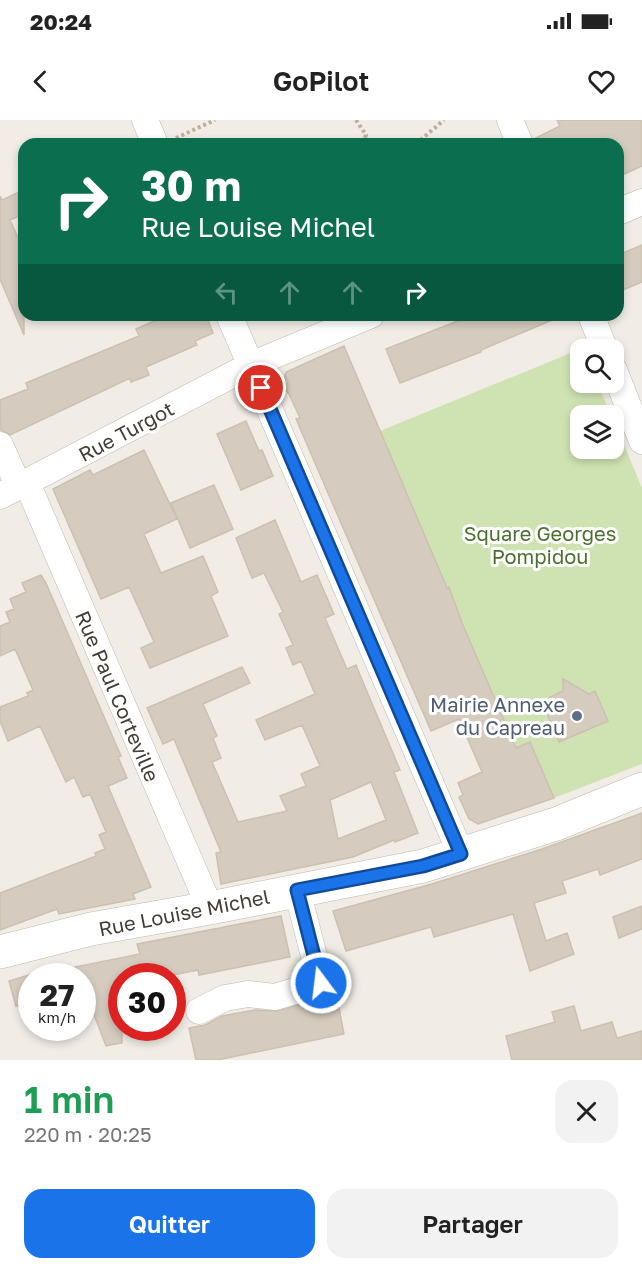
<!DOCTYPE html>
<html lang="fr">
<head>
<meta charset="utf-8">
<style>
  body { margin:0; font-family:"Golos Text",sans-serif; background:#f2f2f2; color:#222; height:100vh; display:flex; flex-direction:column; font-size:22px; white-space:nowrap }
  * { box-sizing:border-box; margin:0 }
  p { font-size:20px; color:#767676 }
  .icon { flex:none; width:33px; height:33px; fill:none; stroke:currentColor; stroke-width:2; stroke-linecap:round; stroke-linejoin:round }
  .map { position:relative; height:940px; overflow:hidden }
  .side { display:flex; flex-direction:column; background:#fff; flex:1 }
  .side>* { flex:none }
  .hud { position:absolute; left:18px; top:18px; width:606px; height:183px; border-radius:18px; box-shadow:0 3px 9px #0003; background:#0b6e4f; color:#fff; overflow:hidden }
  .controls { position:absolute; left:570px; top:219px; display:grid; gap:12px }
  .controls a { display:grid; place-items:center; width:54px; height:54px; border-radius:12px; background:#fff; box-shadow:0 3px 9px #0003; font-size:30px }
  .speed { position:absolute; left:18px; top:843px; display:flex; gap:12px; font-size:30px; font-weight:700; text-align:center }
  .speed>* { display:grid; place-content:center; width:78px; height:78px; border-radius:50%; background:#fff; box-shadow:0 3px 9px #0003; line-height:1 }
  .speed small { font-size:15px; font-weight:400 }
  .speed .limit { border:9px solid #d22; background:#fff; color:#111 }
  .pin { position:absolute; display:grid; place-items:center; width:51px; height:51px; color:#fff; margin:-26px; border:3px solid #fff; border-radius:50%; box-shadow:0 2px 6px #0007 }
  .me { position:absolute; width:66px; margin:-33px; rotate:345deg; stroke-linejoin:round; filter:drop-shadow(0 0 4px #0008) }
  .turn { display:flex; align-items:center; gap:21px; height:126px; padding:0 24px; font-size:27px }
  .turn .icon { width:78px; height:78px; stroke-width:2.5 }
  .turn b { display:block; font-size:42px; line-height:51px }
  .lanes { display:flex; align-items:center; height:57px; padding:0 24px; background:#0003; justify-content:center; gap:30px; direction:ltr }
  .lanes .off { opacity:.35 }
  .round { display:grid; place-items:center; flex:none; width:63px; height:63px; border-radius:18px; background:#f2f2f2 }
  .head { display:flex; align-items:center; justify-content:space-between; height:102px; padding:0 24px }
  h1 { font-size:36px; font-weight:600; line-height:45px; color:#1e9e55 }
  .primary-button { display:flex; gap:12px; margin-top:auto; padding:12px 24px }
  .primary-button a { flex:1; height:69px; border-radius:18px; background:#1a73e8; color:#fff; font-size:24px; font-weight:600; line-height:69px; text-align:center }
  .primary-button a+a { background:#f2f2f2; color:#222 }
  .status { display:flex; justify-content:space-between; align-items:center; height:42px; padding:0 30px; background:#fff; direction:ltr }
  .status svg { height:16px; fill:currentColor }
  header { display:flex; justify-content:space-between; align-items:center; height:78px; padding:0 24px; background:#fff; font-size:27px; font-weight:600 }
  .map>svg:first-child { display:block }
  .green { fill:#cfe3b2 }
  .building { fill:#d5cbbf; stroke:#ccc0b0; stroke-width:1.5; fill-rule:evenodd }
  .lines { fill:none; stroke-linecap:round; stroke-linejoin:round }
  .minor-casing { stroke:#bfb7ac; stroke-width:27 }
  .tertiary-casing { stroke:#bfb7ac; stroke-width:34 }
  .path { stroke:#bcaf9c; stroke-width:4; stroke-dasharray:3 3; stroke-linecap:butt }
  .minor { stroke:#fff; stroke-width:26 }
  .tertiary { stroke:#fff; stroke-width:33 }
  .route-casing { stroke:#114b97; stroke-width:15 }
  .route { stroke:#1a73e8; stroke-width:10 }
  .service-dot { fill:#5c6f8a; stroke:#fff; stroke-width:2 }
  .labels { text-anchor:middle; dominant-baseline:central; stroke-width:6; stroke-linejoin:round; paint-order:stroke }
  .street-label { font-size:20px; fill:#433d36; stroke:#fff }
  .park-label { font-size:20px; fill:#4b702e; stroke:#fff }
  .service-label { font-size:20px; fill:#4e5e75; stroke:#fff; text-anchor:end }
</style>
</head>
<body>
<div class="status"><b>20:24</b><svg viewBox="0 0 49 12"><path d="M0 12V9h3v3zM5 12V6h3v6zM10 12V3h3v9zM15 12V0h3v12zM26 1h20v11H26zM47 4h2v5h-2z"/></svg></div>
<header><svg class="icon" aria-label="back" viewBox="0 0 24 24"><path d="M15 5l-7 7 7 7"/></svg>GoPilot<svg class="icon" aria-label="heart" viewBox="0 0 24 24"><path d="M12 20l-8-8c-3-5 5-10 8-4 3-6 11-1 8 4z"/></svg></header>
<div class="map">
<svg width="642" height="940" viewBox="0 0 642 940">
  <rect width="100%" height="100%" fill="#f1ede6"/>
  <path class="green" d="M 583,228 L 580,230 L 580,262 L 597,263 L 611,295 L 580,296 L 580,328 L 614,328 L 614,301 L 642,368 L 642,644 L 554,678 L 531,623 L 516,628 L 380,311 Z"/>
  <path class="building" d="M 557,0 L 642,0 L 642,46 L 618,57 L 618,24 L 535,24 L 534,19 L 560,6 Z
    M 24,70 L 24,94 L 10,100 L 24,131 L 24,215 L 0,159 L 0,76 L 2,80 Z
    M 642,125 L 642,162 L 618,172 L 618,135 Z
    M 168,195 L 206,195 L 213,213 L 195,221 L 197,225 L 146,247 L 149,255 L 131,262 L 130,258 L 10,315 L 1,310 L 0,280 L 28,269 L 26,263 L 139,216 L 136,209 Z
    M 473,195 L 564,195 L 481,230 L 481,232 L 400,263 L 386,229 Z
    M 344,226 L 447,468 L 449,467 L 462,503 L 516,628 L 530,622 L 554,678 L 478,704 L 469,699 L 459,677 L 463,675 L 458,663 L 482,652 L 466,615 L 459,599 L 431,611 L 296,299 L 300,298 L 289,274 L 282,266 L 286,252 Z
    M 246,301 L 259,331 L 262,330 L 273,356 L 241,370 L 217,314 Z
    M 144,330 L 177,399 L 144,414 L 161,453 L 203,436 L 218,472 L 211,476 L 228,516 L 150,548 L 141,528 L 154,522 L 129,467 L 101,479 L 53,369 L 90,350 L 93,355 Z
    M 214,365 L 233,409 L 190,428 L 171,383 Z
    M 275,400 L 301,462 L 317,455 L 334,494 L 325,498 L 347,549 L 356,545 L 360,555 L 400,650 L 394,652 L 418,713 L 395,722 L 394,720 L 353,737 L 221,764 L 216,733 L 221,732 L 174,619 L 163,624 L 147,588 L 242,547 L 250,563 L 203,584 L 217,616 L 213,618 L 221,638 L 212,642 L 238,702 L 287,691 L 280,676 L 306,666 L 301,654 L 320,646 L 302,605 L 265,620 L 256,600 L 315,574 L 301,541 L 293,545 L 286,528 L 293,525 L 279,494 L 283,492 L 264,453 L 252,458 L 236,418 ZM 371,662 L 386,700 L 338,719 L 330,680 Z
    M 41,455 L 46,463 L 121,636 L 118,637 L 127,658 L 108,666 L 151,767 L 133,774 L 135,779 L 59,794 L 57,789 L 0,810 L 0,773 L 96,736 L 95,733 L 105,729 L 99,715 L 106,712 L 90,674 L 83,677 L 74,657 L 66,662 L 40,606 L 8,621 L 0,601 L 0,587 L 28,576 L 27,573 L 33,570 L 15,529 L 0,536 L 0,506 L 10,502 L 6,492 L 14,489 L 10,479 L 26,472 L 22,463 Z
    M 563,559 L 589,574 L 595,571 L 608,601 L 559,622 L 546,592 L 555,588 L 550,577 L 563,571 Z
    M 642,693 L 642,739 L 600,755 L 598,749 L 562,761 L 566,773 L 534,783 L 546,821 L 567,813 L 574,834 L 530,851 L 513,794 L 434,817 L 431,807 L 346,831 L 333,791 L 432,764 L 542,729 Z
    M 642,786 L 642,809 L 619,818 L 613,797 Z
    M 281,796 L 290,837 L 199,855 L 198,850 L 168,856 L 122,856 L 122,923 L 106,926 L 82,863 L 82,856 L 76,856 L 75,847 L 140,834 L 137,824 Z
    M 32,854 L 32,882 L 16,886 L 9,861 Z
    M 336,873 L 344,914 L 217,940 L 196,940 L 189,908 L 205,905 L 222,896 L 255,890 L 279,891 Z
    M 574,886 L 581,911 L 612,902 L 617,918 L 642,911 L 642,940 L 512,940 L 506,916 L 555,902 L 552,892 Z"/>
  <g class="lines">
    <defs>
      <path id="minor" d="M 145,0 L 155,24
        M 510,0 L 520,24
        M 618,92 L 642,82
        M 229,195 L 461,734
        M 591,195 L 605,230
        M 614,250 L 642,321
        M 0,325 L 19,367
        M 27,363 L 210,788
        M 0,376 L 251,245 L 371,195
        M 199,891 L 225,878 L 248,874 L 275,877 L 321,863 L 297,770"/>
      <path id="tertiary" d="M 0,832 L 91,809 L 210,788 L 423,746 L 556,704 L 642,669"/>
    </defs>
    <use href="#minor" class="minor-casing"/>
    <use href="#tertiary" class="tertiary-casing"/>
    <path class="path" d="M 356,0 L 366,15 L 362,24
      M 176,18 L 215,0
      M 416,24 L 444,0"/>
    <use href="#minor" class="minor"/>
    <use href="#tertiary" class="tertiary"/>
  </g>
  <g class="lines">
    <defs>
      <path id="route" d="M 261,268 L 461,734 L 423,746 L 297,770 L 321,863"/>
    </defs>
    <use href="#route" class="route-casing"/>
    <use href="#route" class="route"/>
  </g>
  <circle class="service-dot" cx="577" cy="596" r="6"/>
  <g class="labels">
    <g class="street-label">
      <text transform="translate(126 311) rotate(-28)">Rue Turgot</text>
      <text transform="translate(118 576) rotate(67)">Rue Paul Corteville</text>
      <text transform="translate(184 792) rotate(-11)">Rue Louise Michel</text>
    </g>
    <g class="park-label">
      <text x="540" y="413">Square Georges<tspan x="540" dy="23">Pompidou</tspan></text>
    </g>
    <g class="service-label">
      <text x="565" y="584">Mairie Annexe<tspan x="565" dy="23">du Capreau</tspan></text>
    </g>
  </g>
</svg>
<div class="controls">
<a><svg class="icon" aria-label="search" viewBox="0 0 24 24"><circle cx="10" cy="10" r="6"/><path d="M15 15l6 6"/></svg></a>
<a><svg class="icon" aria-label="layers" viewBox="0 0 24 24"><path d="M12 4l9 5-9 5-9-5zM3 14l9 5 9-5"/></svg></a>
</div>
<div class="speed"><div>27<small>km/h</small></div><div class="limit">30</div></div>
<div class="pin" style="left:261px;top:268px;background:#d93025"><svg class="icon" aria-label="arrive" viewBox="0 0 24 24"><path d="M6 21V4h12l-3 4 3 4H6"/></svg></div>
<svg class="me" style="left:321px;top:863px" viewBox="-20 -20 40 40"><circle r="17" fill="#1a73e8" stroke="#fff" stroke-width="3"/><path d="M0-11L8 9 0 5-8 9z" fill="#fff"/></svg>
<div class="hud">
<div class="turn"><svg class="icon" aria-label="right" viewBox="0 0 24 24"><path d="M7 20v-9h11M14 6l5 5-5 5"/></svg><div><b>30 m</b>Rue Louise Michel</div></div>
<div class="lanes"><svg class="icon off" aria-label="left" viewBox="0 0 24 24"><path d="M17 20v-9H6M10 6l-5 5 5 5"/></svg><svg class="icon off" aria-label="ahead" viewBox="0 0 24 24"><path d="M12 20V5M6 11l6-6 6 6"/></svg><svg class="icon off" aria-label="ahead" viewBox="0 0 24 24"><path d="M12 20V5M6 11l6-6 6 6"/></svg><svg class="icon" aria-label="right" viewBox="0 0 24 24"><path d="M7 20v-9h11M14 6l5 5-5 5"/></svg></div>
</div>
</div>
<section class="side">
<div class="head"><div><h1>1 min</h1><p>220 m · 20:25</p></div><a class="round"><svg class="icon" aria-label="close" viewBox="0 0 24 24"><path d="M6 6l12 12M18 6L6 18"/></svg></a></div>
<div class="primary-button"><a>Quitter</a><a>Partager</a></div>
</section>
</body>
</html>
